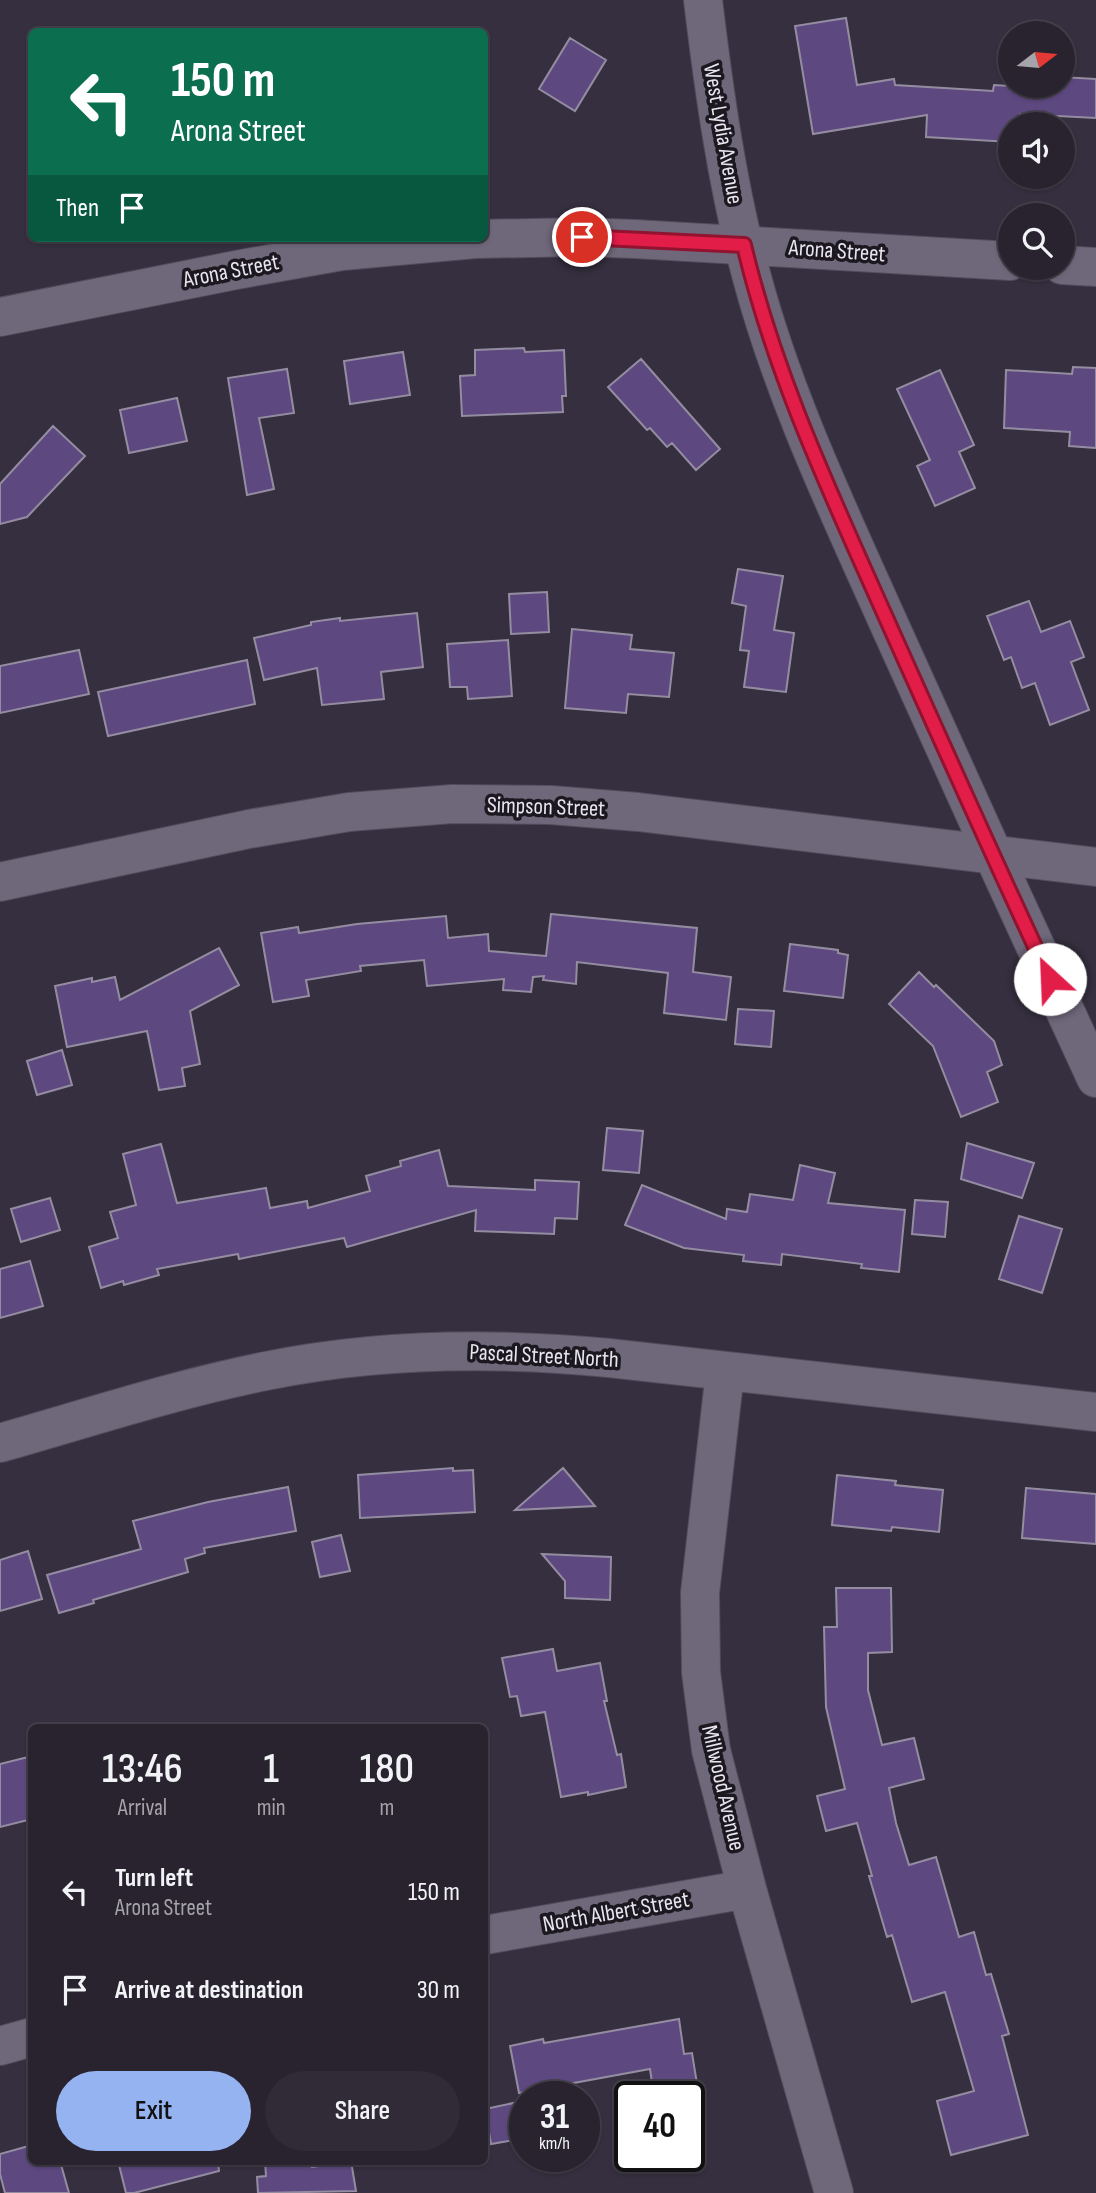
<!DOCTYPE html>
<html lang="en">
<head>
<meta charset="utf-8">
<style>
  body { margin:0; font-family:"Sofia Sans Condensed",sans-serif; background:#302b37; color:#f1f3f6; height:100vh; display:flex; flex-direction:column; font-size:26px; white-space:nowrap }
  * { box-sizing:border-box; margin:0 }
  p { font-size:23px; color:#a5a4aa }
  .icon { flex:none; width:38px; height:38px; fill:none; stroke:currentColor; stroke-width:2; stroke-linecap:round; stroke-linejoin:round }
  .map { position:relative; flex:1; overflow:hidden }
  .panel { position:absolute; left:28px; top:1724px; width:460px; height:441px; display:flex; flex-direction:column; background:#28232f; border-radius:10px; box-shadow:0 2px 5px #0004,0 0 0 2px #44404b }
  .panel>* { flex:none }
  .banner { position:absolute; left:28px; top:28px; width:460px; height:214px; border-radius:10px; box-shadow:0 2px 5px #0004,0 0 0 2px #44404b; background:#0b6e4f; color:#fff; overflow:hidden }
  .needle { width:46px; rotate:74deg }
  .tools { position:absolute; left:998px; top:21px; display:grid; gap:14px }
  .tools a { display:grid; place-items:center; width:77px; height:77px; border-radius:50%; background:#28232f; box-shadow:0 2px 5px #0004,0 0 0 2px #44404b; font-size:35px }
  .speed { position:absolute; left:509px; top:2081px; display:flex; gap:14px; font-size:35px; font-weight:700; text-align:center }
  .speed>* { display:grid; place-content:center; width:91px; height:91px; border-radius:50%; background:#28232f; box-shadow:0 2px 5px #0004,0 0 0 2px #44404b; line-height:1 }
  .speed small { font-size:18px; font-weight:400 }
  .speed .limit { border:4px solid #111; border-radius:10px; background:#fff; color:#111 }
  .pin { position:absolute; display:grid; place-items:center; width:60px; height:60px; color:#fff; margin:-30px; border:4px solid #fff; border-radius:50%; box-shadow:0 2px 7px #0007 }
  .me { position:absolute; width:77px; margin:-38px; rotate:335deg; stroke-linejoin:round; filter:drop-shadow(0 0 5px #0008) }
  .turn { display:flex; align-items:center; gap:24px; height:147px; padding:0 28px; font-size:32px }
  .turn .icon { width:91px; height:91px; stroke-width:2.5 }
  .turn b { display:block; font-size:49px; line-height:60px }
  .then { display:flex; align-items:center; height:66px; padding:0 28px; background:#0003; gap:14px; font-size:26px }
  .eta { display:flex; justify-content:space-evenly; align-items:center; height:119px; text-align:center }
  .eta b { font-size:42px; font-weight:600; line-height:49px }
  .primary-button { display:flex; gap:14px; margin-top:auto; padding:14px 28px }
  .primary-button a { flex:1; height:80px; border-radius:42px; background:#95b2f1; color:#111; font-size:28px; font-weight:600; line-height:80px; text-align:center }
  .primary-button a+a { background:#302b37; color:#f1f3f6 }
  ul { padding:0; list-style:none }
  li { display:flex; align-items:center; gap:21px; height:98px; padding:0 28px }
  li div { flex:1 }
  li b { display:block; font-size:26px }
  li em { font-style:normal }
  .map>svg:first-child { display:block }
  .building { fill:#5e4880; stroke:#948da1; stroke-width:2 }
  .lines { fill:none; stroke-linecap:round; stroke-linejoin:round }
  .minor-casing { stroke:#514d5b; stroke-width:40 }
  .minor { stroke:#6f687b; stroke-width:38 }
  .route-casing { stroke:#92132f; stroke-width:18 }
  .route { stroke:#e11d48; stroke-width:12 }
  .labels { text-anchor:middle; dominant-baseline:central; stroke-width:7; stroke-linejoin:round; paint-order:stroke }
  .street-label { font-size:23px; fill:#e9e5f0; stroke:#1b1820 }
</style>
</head>
<body>
<div class="map">
<svg width="1096" height="2193" viewBox="0 0 1096 2193">
  <rect width="100%" height="100%" fill="#352f3f"/>
  <path class="building" d="M 846,18 L 857,85 L 894,79 L 895,85 L 993,91 L 994,85 L 1044,88 L 1044,86 L 1062,86 L 1062,77 L 1096,79 L 1096,118 L 1020,114 L 1019,124 L 1010,124 L 1010,142 L 926,137 L 927,115 L 813,134 L 795,26 Z
    M 570,38 L 606,60 L 575,111 L 539,89 Z
    M 524,348 L 525,352 L 564,350 L 566,396 L 562,396 L 563,412 L 462,416 L 460,376 L 475,375 L 475,350 Z
    M 403,352 L 410,395 L 350,404 L 344,361 Z
    M 641,359 L 720,449 L 696,470 L 672,443 L 667,447 L 650,428 L 647,430 L 608,387 Z
    M 1073,367 L 1096,368 L 1096,448 L 1069,446 L 1070,432 L 1004,428 L 1006,370 L 1072,374 Z
    M 287,369 L 294,413 L 259,418 L 274,489 L 247,495 L 228,378 Z
    M 940,370 L 974,445 L 959,452 L 975,488 L 935,506 L 917,466 L 930,460 L 897,389 Z
    M 177,398 L 187,441 L 129,453 L 120,410 Z
    M 53,426 L 85,456 L 27,517 L 0,524 L 0,484 Z
    M 738,569 L 783,576 L 774,630 L 794,633 L 786,692 L 744,687 L 749,651 L 740,650 L 746,606 L 732,603 Z
    M 547,592 L 549,632 L 511,634 L 509,594 Z
    M 1029,601 L 1041,632 L 1070,621 L 1084,657 L 1071,662 L 1089,710 L 1050,725 L 1035,683 L 1022,688 L 1011,657 L 1004,660 L 987,616 Z
    M 417,613 L 423,667 L 381,672 L 384,699 L 322,705 L 317,668 L 264,680 L 254,638 L 311,625 L 311,622 L 340,618 L 340,621 Z
    M 572,629 L 632,635 L 630,649 L 674,653 L 669,697 L 628,694 L 626,713 L 565,708 Z
    M 508,640 L 512,696 L 468,699 L 467,687 L 450,687 L 447,644 Z
    M 79,650 L 89,694 L 0,713 L 0,666 Z
    M 247,660 L 255,704 L 108,736 L 98,692 Z
    M 551,914 L 697,928 L 693,972 L 731,977 L 726,1020 L 664,1013 L 668,973 L 577,962 L 576,984 L 543,980 L 544,976 L 533,977 L 531,992 L 503,990 L 504,979 L 427,986 L 424,960 L 360,966 L 361,971 L 306,980 L 309,996 L 273,1002 L 261,933 L 298,927 L 299,933 L 357,924 L 446,916 L 448,938 L 488,934 L 489,951 L 546,956 Z
    M 790,944 L 838,950 L 838,953 L 848,955 L 843,998 L 784,991 Z
    M 219,948 L 239,985 L 190,1011 L 200,1064 L 182,1068 L 185,1086 L 159,1090 L 147,1031 L 67,1047 L 55,986 L 92,978 L 92,982 L 115,977 L 120,1000 Z
    M 919,972 L 934,987 L 936,985 L 994,1041 L 1002,1065 L 987,1072 L 998,1102 L 961,1117 L 933,1046 L 889,1004 Z
    M 738,1009 L 774,1011 L 771,1047 L 735,1044 Z
    M 62,1050 L 72,1085 L 37,1095 L 27,1061 Z
    M 607,1128 L 643,1131 L 639,1173 L 603,1170 Z
    M 967,1143 L 1034,1163 L 1022,1198 L 961,1179 Z
    M 161,1144 L 177,1203 L 266,1188 L 270,1208 L 307,1201 L 308,1208 L 370,1191 L 366,1176 L 401,1166 L 400,1161 L 439,1150 L 448,1186 L 535,1190 L 535,1180 L 579,1182 L 577,1219 L 555,1218 L 554,1234 L 475,1231 L 476,1210 L 347,1247 L 344,1238 L 239,1259 L 238,1254 L 157,1269 L 159,1275 L 124,1285 L 123,1281 L 101,1288 L 89,1247 L 118,1238 L 110,1212 L 136,1205 L 123,1154 Z
    M 800,1165 L 835,1173 L 828,1203 L 905,1210 L 899,1272 L 861,1268 L 862,1264 L 782,1254 L 781,1265 L 743,1261 L 744,1255 L 684,1248 L 625,1225 L 642,1185 L 726,1219 L 727,1209 L 747,1212 L 750,1194 L 793,1200 Z
    M 50,1198 L 60,1230 L 21,1242 L 11,1209 Z
    M 915,1200 L 948,1202 L 945,1237 L 912,1234 Z
    M 1019,1216 L 1062,1229 L 1042,1293 L 999,1279 Z
    M 30,1261 L 43,1306 L 0,1318 L 0,1269 Z
    M 453,1468 L 453,1471 L 473,1470 L 475,1512 L 360,1518 L 358,1475 Z
    M 563,1468 L 595,1506 L 515,1510 Z
    M 837,1475 L 896,1481 L 895,1485 L 943,1490 L 939,1532 L 892,1527 L 891,1531 L 832,1525 Z
    M 288,1487 L 296,1531 L 204,1548 L 205,1553 L 185,1559 L 188,1572 L 93,1600 L 94,1603 L 59,1613 L 47,1575 L 141,1549 L 133,1521 L 208,1502 Z
    M 1026,1488 L 1096,1494 L 1096,1544 L 1022,1538 Z
    M 341,1535 L 350,1571 L 320,1577 L 312,1542 Z
    M 28,1551 L 42,1599 L 0,1611 L 0,1560 Z
    M 542,1554 L 611,1557 L 610,1600 L 565,1598 L 565,1581 Z
    M 836,1588 L 891,1588 L 892,1652 L 868,1653 L 868,1690 L 882,1745 L 914,1738 L 924,1779 L 889,1788 L 896,1823 L 909,1865 L 936,1857 L 959,1937 L 974,1932 L 986,1975 L 991,1974 L 1009,2034 L 1002,2036 L 1028,2135 L 951,2155 L 937,2101 L 974,2091 L 945,1992 L 912,2002 L 892,1935 L 887,1937 L 869,1876 L 872,1876 L 857,1823 L 826,1831 L 817,1796 L 845,1789 L 826,1707 L 824,1627 L 837,1627 Z
    M 553,1649 L 557,1671 L 600,1663 L 607,1701 L 604,1701 L 617,1755 L 621,1754 L 626,1787 L 588,1795 L 588,1792 L 561,1797 L 545,1712 L 521,1716 L 517,1696 L 510,1697 L 502,1658 Z
    M 32,1756 L 32,1819 L 0,1827 L 0,1764 Z
    M 679,2019 L 684,2054 L 692,2053 L 699,2096 L 654,2096 L 650,2069 L 519,2093 L 510,2046 L 543,2039 L 544,2043 Z
    M 518,2102 L 525,2138 L 491,2144 L 485,2109 Z
    M 32,2145 L 32,2161 L 60,2161 L 69,2193 L 5,2193 L 0,2174 L 0,2154 Z
    M 118,2161 L 218,2161 L 219,2171 L 134,2193 L 126,2193 Z
    M 265,2161 L 312,2161 L 312,2167 L 351,2161 L 356,2191 L 258,2193 L 257,2177 L 266,2176 Z"/>
  <g class="lines">
    <defs>
      <path id="minor" d="M 703,0 C 714,92 727,184 751,274 C 783,395 838,510 889,624 C 957,776 1026,927 1096,1078
        M 1062,265 L 1096,267
        M 0,317 L 236,270 L 342,251 L 475,239 L 582,237 L 635,239 L 1010,261
        M 0,882 L 249,829 L 349,812 L 452,804 L 551,805 L 638,812 L 1096,867
        M 725,1372 L 700,1593 L 701,1672 L 711,1750 L 747,1889 L 834,2193
        M 0,1443 C 88,1418 176,1389 266,1371 C 379,1348 495,1347 609,1358 L 1096,1412
        M 485,1935 L 747,1889
        M 0,2046 L 32,2037"/>
    </defs>
    <use href="#minor" class="minor-casing"/>
    <use href="#minor" class="minor"/>
  </g>
  <g class="lines">
    <defs>
      <path id="route" d="M 582,237 L 744,245 C 774,373 830,492 883,611 C 938,734 993,857 1050,979"/>
    </defs>
    <use href="#route" class="route-casing"/>
    <use href="#route" class="route"/>
  </g>
  <g class="labels">
    <g class="street-label">
      <text transform="translate(723 134) rotate(80)">West Lydia Avenue</text>
      <text transform="translate(837 251) rotate(4)">Arona Street</text>
      <text transform="translate(231 271) rotate(-11)">Arona Street</text>
      <text transform="translate(546 807) rotate(2)">Simpson Street</text>
      <text transform="translate(544 1356) rotate(3)">Pascal Street North</text>
      <text transform="translate(723 1788) rotate(77)">Millwood Avenue</text>
      <text transform="translate(616 1912) rotate(-10)">North Albert Street</text>
    </g>
  </g>
</svg>
<div class="tools">
<a><svg class="needle" viewBox="-14 -14 28 28"><path d="M0-13l5 13h-10z" fill="#e53935"/><path d="M0 13l5-13h-10z" fill="#a5a4aa"/></svg></a>
<a><svg class="icon" aria-label="sound" viewBox="0 0 24 24"><path d="M4 9h4l5-4v14l-5-4H4zM17 9q2 3 0 6"/></svg></a>
<a><svg class="icon" aria-label="search" viewBox="0 0 24 24"><circle cx="10" cy="10" r="6"/><path d="M15 15l6 6"/></svg></a>
</div>
<div class="speed"><div>31<small>km/h</small></div><div class="limit">40</div></div>
<div class="pin" style="left:582px;top:237px;background:#d93025"><svg class="icon" aria-label="arrive" viewBox="0 0 24 24"><path d="M6 21V4h12l-3 4 3 4H6"/></svg></div>
<svg class="me" style="left:1050px;top:979px" viewBox="-20 -20 40 40"><circle r="19" fill="#fff"/><path d="M0-13L10 11 0 6-10 11z" fill="#e11d48"/></svg>
<div class="banner">
<div class="turn"><svg class="icon" aria-label="left" viewBox="0 0 24 24"><path d="M17 20v-9H6M10 6l-5 5 5 5"/></svg><div><b>150 m</b>Arona Street</div></div>
<div class="then">Then<svg class="icon" aria-label="arrive" viewBox="0 0 24 24"><path d="M6 21V4h12l-3 4 3 4H6"/></svg></div>
</div>
<section class="panel">
<div class="eta">
<div><b>13:46</b><p>Arrival</p></div>
<div><b>1</b><p>min</p></div>
<div><b>180</b><p>m</p></div>
</div>
<ul>
<li><svg class="icon" aria-label="left" viewBox="0 0 24 24"><path d="M17 20v-9H6M10 6l-5 5 5 5"/></svg><div><b>Turn left</b><p>Arona Street</p></div><em>150 m</em></li>
<li><svg class="icon" aria-label="arrive" viewBox="0 0 24 24"><path d="M6 21V4h12l-3 4 3 4H6"/></svg><div><b>Arrive at destination</b></div><em>30 m</em></li>
</ul>
<div class="primary-button"><a>Exit</a><a>Share</a></div>
</section>
</div>
</body>
</html>
